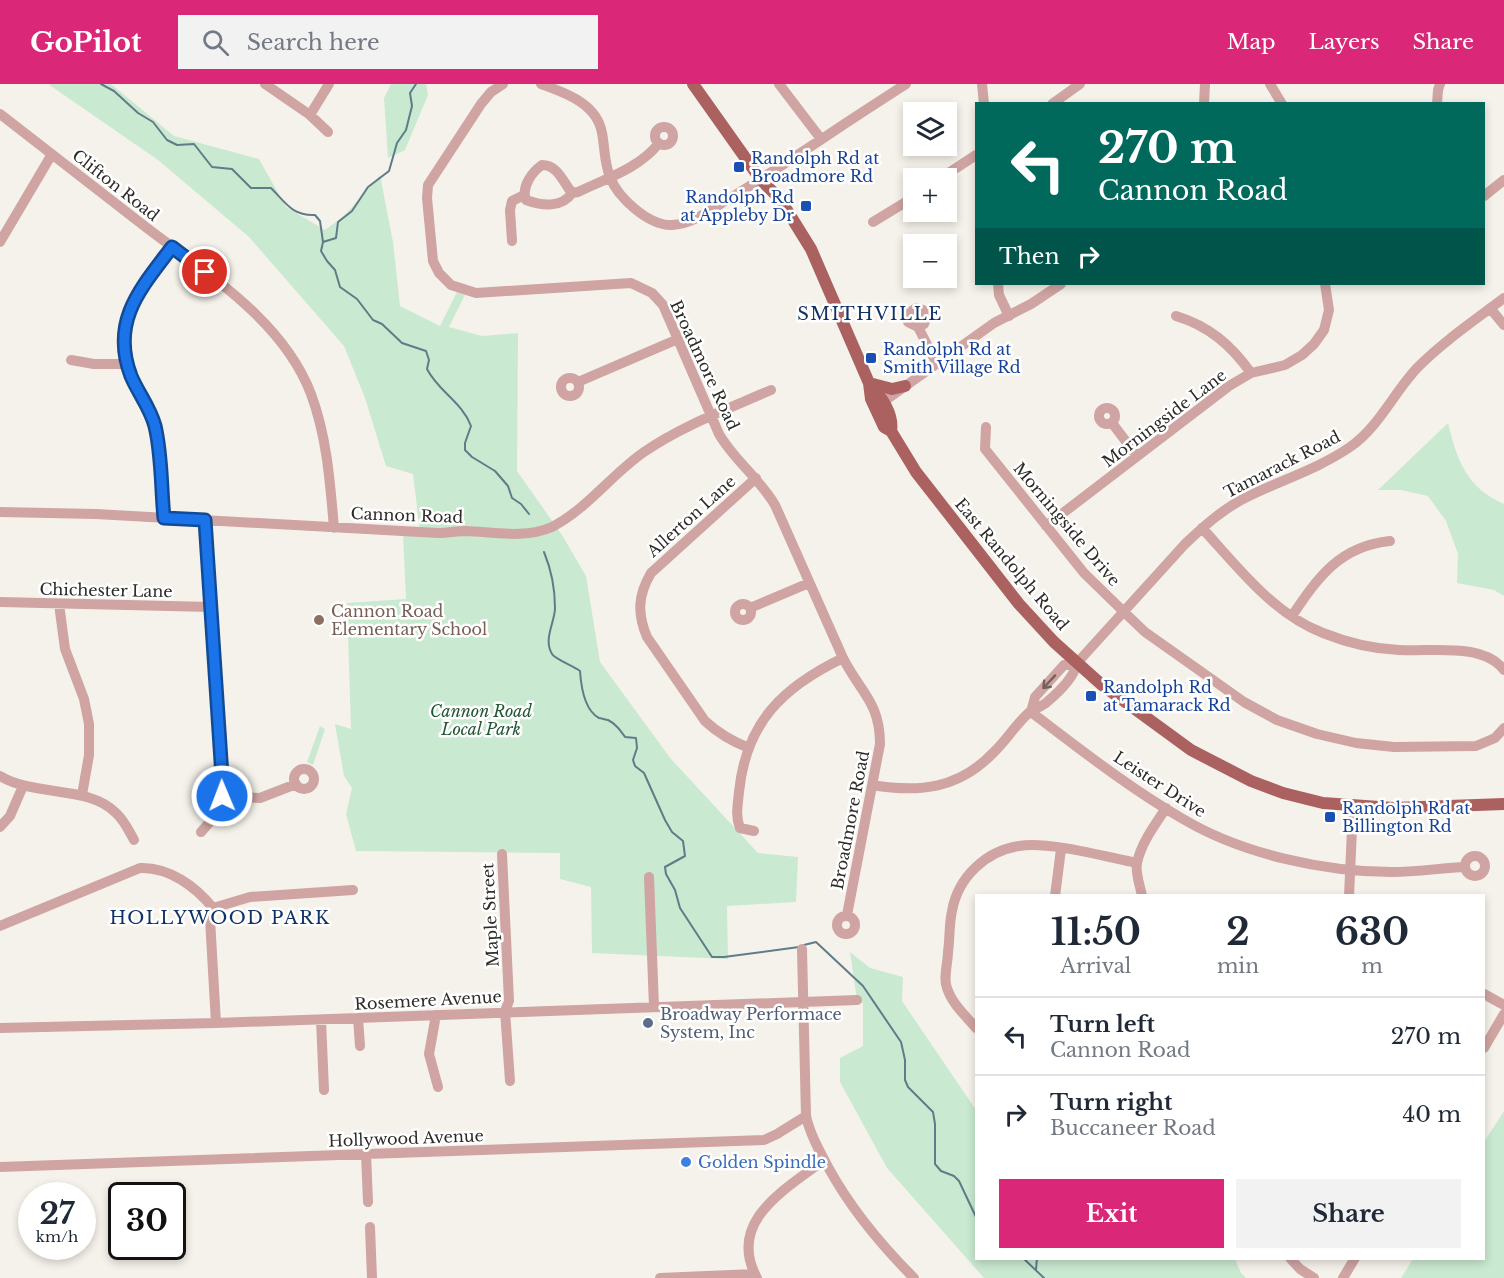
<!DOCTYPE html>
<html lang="en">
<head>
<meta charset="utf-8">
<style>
  body { margin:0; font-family:"Libre Baskerville",serif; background:#f2f2f3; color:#1f2937; height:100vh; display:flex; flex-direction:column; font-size:22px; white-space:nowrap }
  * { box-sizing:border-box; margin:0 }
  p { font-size:20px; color:#747a83 }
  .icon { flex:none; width:33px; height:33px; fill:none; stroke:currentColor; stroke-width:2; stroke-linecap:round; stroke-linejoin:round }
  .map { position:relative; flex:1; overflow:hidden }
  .side { position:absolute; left:975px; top:810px; width:510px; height:366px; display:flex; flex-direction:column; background:#fff; border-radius:0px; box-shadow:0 3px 9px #0003 }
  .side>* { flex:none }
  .hud { position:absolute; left:975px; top:18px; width:510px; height:183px; border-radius:0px; box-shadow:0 3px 9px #0003; background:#00695c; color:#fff; overflow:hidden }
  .buttons { position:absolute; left:903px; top:18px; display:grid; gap:12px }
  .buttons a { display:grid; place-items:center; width:54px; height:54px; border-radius:0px; background:#fff; box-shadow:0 3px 9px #0003; font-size:30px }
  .speed { position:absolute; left:18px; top:1098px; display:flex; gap:12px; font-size:30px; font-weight:700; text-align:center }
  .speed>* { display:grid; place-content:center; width:78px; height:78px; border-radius:50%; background:#fff; box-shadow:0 3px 9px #0003; line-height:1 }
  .speed small { font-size:15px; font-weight:400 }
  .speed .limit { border:3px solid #111; border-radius:9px; background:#fff; color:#111 }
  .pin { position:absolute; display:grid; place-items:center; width:51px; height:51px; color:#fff; margin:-26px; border:3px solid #fff; border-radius:50%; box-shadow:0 2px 6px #0007 }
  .me { position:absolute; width:66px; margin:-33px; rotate:359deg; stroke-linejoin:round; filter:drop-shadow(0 0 4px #0008) }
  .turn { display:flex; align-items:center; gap:21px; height:126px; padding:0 24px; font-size:27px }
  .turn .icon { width:78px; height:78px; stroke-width:2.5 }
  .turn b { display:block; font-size:42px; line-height:51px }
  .then { display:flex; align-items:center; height:57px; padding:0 24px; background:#0003; gap:12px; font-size:22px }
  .eta { display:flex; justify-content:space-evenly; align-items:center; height:102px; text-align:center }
  .eta b { font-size:36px; font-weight:800; line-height:42px }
  .primary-button { display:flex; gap:12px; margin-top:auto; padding:12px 24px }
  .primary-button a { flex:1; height:69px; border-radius:0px; background:#db2777; color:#fff; font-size:24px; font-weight:800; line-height:69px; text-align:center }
  .primary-button a+a { background:#f2f2f3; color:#1f2937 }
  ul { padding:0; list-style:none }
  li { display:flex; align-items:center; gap:18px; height:78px; padding:0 24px; border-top:2px solid #e0e1e3 }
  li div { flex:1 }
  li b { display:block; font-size:22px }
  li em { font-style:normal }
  header { display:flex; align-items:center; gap:36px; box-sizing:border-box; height:84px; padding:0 30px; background:#db2777; color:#fff }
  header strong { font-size:28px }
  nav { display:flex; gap:33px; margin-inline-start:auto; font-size:21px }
  .search { width:420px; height:54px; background:#f2f2f3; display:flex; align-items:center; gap:15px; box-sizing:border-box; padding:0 21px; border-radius:0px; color:#747a83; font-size:22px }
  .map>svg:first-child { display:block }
  .green { fill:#cae9d1 }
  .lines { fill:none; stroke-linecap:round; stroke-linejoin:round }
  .stream { stroke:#5f7c88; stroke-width:2 }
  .minor { stroke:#cfa4a2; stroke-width:10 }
  .major { stroke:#aa615f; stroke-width:12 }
  .oneway { stroke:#75615f }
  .route-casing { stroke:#114b97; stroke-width:15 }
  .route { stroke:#1a73e8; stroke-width:10 }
  .transit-dot { fill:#1a4fb4; stroke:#fff; stroke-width:2 }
  .education-dot { fill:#8d6e63; stroke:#fff; stroke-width:2 }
  .service-dot { fill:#5c6f8a; stroke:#fff; stroke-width:2 }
  .shop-dot { fill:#3f7fe0; stroke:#fff; stroke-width:2 }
  .labels { text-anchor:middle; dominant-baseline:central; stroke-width:5; stroke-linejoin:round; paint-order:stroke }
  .transit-label { font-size:16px; fill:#164399; stroke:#fff; text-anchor:start }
  .street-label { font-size:16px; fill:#2c2b28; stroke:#fff }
  .education-label { font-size:16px; fill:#785e54; stroke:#fff; text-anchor:start }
  .park-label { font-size:16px; font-style:italic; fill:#215633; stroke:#fff }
  .service-label { font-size:16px; fill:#4e5e75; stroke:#fff; text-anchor:start }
  .shop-label { font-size:16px; fill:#366cbe; stroke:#fff; text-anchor:start }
  .neighbourhood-label { font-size:18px; letter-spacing:1.5px; fill:#103367; stroke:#fff }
</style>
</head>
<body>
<header>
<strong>GoPilot</strong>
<div class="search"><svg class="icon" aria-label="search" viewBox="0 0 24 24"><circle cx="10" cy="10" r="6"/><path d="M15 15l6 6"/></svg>Search here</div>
<nav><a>Map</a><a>Layers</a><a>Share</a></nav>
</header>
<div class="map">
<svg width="1504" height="1194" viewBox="0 0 1504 1194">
  <rect width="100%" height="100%" fill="#f5f2eb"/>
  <path class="green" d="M 48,0 L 111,0 L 174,52 L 259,75 L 286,123 L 325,146 L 345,131 L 380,91 L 393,158 L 400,222 L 440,242 L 457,208 L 465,211 L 449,243 L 482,252 L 518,249 L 517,387 L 562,451 L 586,492 L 600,578 L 671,675 L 758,769 L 798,773 L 796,818 L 727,822 L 728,875 L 592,869 L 591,803 L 560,795 L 560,769 L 356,767 L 346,730 L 352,704 L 344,692 L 335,640 L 351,645 L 347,519 L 406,515 L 403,449 L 420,448 L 413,390 L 386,382 L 365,314 L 344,262 L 249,153 L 158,76 Z
    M 391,0 L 426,0 L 428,11 L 405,66 L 388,74 L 384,14 Z
    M 1448,339 C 1457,376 1466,403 1504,420 L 1504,512 L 1494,506 L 1457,499 L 1458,470 L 1446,437 L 1428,412 L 1401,406 L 1378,406 Z
    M 320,642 L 325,645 L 313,681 L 307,678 Z
    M 850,868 L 870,884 L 903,893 L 902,917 L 976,1026 L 976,1174 L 1235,1175 L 1241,1189 L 1246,1194 L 984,1194 L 887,1084 L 840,998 L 840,974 L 863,962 L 863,920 L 857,916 Z
    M 1504,1027 L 1504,1194 L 1401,1194 L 1413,1175 L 1484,1174 L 1484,1058 Z"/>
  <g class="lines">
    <path class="stream" d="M 101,0 L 114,7 L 138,29 L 153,38 L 167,56 L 177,61 L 194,60 L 212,83 L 232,85 L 251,104 L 271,104 C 286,119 292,132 315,131 L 320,137 L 323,158 L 321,167 L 327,177 L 335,186 L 340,203 L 357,215 L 373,236 L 382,240 L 402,259 L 426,267 L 429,276 L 427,285 C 438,307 462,318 471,342 L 465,359 L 465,366 L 472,373 L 495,387 L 508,402 L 512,414 L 521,420 L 529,430
      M 323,158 L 336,154 L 338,138 L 352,127 L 368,103 L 389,87 L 397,59 L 406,46 L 412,22 L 410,9 L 416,0
      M 544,468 C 551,485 555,505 555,524 C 555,538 543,555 552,570 C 555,575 573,582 580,587 C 581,602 584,626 599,634 C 600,634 607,636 608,636 C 616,640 620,646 625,653 L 636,654 L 637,664 L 633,676 L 635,682 L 644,689 L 665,736 L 672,748 L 683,757 L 685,772 L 665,783 L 666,790 L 675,806 L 680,824 L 712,873 L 724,873 L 799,863
      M 804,861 L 816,858 L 863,902 L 901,958 L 905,976 L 905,996 L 908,1003 L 933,1028 L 935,1040 L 935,1080 L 941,1087 L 954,1092 L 959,1097 L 976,1133
      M 1023,1174 L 1044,1194
      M 1036,1186 L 1037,1174"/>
    <path class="minor" d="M 265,0 L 310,31 L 328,48
      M 503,0 L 491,8 L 481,20 L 428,101 L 427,114 L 433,177 L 439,189 L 451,201 L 476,209 L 631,199 L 652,209 L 663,221 L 719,350 C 734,376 759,394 775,421 L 843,574 C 860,608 880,618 880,660 L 847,831
      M 541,0 C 565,9 597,19 602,49 C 605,64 604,78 610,93 C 618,114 649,142 672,141 C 691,140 706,129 722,119 C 756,99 788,77 822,55 C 850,36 878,18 906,0
      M 779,0 L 821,55
      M 982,0 L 984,20
      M 1270,0 L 1282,20
      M 1052,20 L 1080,0
      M 1204,20 L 1205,0
      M 1437,20 L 1438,6 L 1440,0
      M 0,30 C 49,68 98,106 147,144 C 207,190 283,236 311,310 C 327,353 330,398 334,444
      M 310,31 L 329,0
      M655 52a9 9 0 1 1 18 0a9 9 0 1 1-18 0Z
      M 542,81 C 558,81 563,98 572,109 C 562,124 542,122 526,116 C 521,103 532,88 542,81 Z
      M 941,94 L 976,71
      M 572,109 L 578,108 C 605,95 640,84 659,59
      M 1484,112 L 1504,96
      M 873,138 L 914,113
      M 512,157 L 510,126 L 512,117 L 524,111
      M 0,158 L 52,70
      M 998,200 L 999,211 L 1009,232
      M 1490,224 L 1504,241
      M 1176,232 C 1209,242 1231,261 1251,289
      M 918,243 L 924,240 L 927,233 L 923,226 L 916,224 L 908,230 L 908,238 L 918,243 L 937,280
      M 71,276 L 94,280 L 128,280
      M561 303a9 9 0 1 1 18 0a9 9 0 1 1-18 0Z
      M 578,298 L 678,255
      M 883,318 L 994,239 L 1031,220 L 1061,200
      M1099 332a8 8 0 1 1 16 0a8 8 0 1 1-16 0Z
      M 1112,339 L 1137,372
      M 986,343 L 985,365 L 1084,489 L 1124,528 L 1145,548 L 1244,618 L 1277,636 L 1317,650 L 1356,659 L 1394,663 L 1476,662 L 1495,654 L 1504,644
      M 0,428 L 96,430 L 438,449 C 447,449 457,447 466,447 C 493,448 525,455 552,443 C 587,425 612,390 644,368 C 683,341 728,325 771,306
      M 164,434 C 161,404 162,371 155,342 C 150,324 138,309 131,292 C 110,237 141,204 172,163
      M 1046,442 L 1229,302 L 1251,289 L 1285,281 L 1302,271 L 1314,260 L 1324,246 L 1329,226 L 1325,200
      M 1202,444 C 1237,482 1273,530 1323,549 C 1348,559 1372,565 1399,566 C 1430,568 1483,558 1504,586
      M 0,518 L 211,523
      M735 528a8 8 0 1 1 16 0a8 8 0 1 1-16 0Z
      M 59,520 L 65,565 L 84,615 L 89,640 L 89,671 L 82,711
      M 750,524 L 809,499
      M 1292,532 C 1318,493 1340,462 1390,457
      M 1031,628 C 1080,665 1129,704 1183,735 C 1242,770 1324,788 1392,788 C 1416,788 1441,784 1465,783
      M 1031,628 L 1035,613 L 1064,581 L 1077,579
      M 749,664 C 731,657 719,650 705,637 L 647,553 C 637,529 638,511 651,489 L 756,394
      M294 695a10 10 0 1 1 20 0a10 10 0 1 1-20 0Z
      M 0,692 C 35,713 89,701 116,729 C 124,736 129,747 134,756
      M 872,701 C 919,709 959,705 994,668 C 1007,656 1017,638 1031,627 C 1036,624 1043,622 1047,618 C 1059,608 1074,594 1077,579 L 1185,460 C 1204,442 1224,424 1247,413 C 1281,396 1318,385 1350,363 C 1379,343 1394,308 1418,283 C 1444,257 1475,236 1504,214
      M 222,712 L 260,714 L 296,700
      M 0,743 L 10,732 L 23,702
      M 754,747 L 740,744 C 735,732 738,720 739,708 C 746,638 783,603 843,574
      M 201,748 C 220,728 222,718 222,692 L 205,436
      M 502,770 L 509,917 L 505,927 L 510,997
      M1465 782a10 10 0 1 1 20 0a10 10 0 1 1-20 0Z
      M 649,793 L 654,923
      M 1055,812 L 1061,765
      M 1142,812 C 1140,801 1135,789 1137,779 C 1141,759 1155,741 1166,724
      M 1349,812 L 1353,723
      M 213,824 L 250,813 L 353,806
      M 213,824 L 210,835 L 216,939
      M837 841a9 9 0 1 1 18 0a9 9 0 1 1-18 0Z
      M 0,842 L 140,784 C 169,783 195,802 213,824
      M 802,865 L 806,1032 C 810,1050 819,1066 828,1083 C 851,1125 880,1160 914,1194
      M 1484,910 L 1504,921
      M 436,931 L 429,970 L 438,1003
      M 358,934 L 360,962
      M 321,936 L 324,1006
      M 0,944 L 216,939 L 857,916
      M 976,944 C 966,932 952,920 947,904 C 943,895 948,878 948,868 C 950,854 949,840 952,827 C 958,793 986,767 1019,762 C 1049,757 1106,773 1137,779
      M 1484,964 L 1504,930
      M 366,1070 L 368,1118
      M 0,1083 L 764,1056 L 777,1050 L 806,1032
      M 370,1143 L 372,1194
      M 1290,1174 L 1300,1185 L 1314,1194
      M 660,1194 L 754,1190
      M 757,1194 C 726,1137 786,1105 824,1076
      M 1343,1194 L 1355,1174"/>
    <path class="major" d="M 693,0 L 761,96 L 780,115 L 811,165 L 869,299 L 871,315 L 884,343 L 891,347 L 916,388 L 1019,520 L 1054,558 L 1102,601 L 1191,666 L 1251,697 L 1283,709 L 1323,719 L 1393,724 L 1504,720
      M 869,299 C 881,312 894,330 891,347
      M 869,299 L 892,305 L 905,302"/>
  </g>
  <defs><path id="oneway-shaft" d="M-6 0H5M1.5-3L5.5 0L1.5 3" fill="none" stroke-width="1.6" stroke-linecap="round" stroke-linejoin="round" transform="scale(1.5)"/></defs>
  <use class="oneway" href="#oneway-shaft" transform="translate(1049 598) rotate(133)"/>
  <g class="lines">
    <defs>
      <path id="route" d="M 205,188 L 172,163 C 141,204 110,237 131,292 C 138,309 150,323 155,342 C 162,371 161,404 164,434 L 205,436 L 222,692 L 222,712"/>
    </defs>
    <use href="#route" class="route-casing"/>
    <use href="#route" class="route"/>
  </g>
  <g class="transit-dot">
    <rect x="733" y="77" width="12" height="12" rx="3"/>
    <rect x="800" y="116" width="12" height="12" rx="3"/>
    <rect x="865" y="268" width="12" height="12" rx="3"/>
    <rect x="1085" y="606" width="12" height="12" rx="3"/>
    <rect x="1324" y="727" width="12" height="12" rx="3"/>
  </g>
  <circle class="education-dot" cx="319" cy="536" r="6"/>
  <circle class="service-dot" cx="648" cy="939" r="6"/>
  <circle class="shop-dot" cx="686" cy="1078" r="6"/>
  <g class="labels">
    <g class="transit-label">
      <text x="751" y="74">Randolph Rd at<tspan x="751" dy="18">Broadmore Rd</tspan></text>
      <text x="794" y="113" text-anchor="end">Randolph Rd<tspan x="794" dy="18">at Appleby Dr</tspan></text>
      <text x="883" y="265">Randolph Rd at<tspan x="883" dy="18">Smith Village Rd</tspan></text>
      <text x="1103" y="603">Randolph Rd<tspan x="1103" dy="18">at Tamarack Rd</tspan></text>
      <text x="1342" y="724">Randolph Rd at<tspan x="1342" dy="18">Billington Rd</tspan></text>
    </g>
    <g class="street-label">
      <text transform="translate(116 101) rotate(38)">Clifton Road</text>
      <text transform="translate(705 281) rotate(65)">Broadmore Road</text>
      <text transform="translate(1164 334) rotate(-37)">Morningside Lane</text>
      <text transform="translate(1282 380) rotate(-27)">Tamarack Road</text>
      <text transform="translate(407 431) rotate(2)">Cannon Road</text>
      <text transform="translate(691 432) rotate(-42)">Allerton Lane</text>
      <text transform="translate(1067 440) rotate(50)">Morningside Drive</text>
      <text transform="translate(1012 480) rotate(50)">East Randolph Road</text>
      <text transform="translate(106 506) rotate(1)">Chichester Lane</text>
      <text transform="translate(1160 700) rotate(33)">Leister Drive</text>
      <text transform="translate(850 736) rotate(-79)">Broadmore Road</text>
      <text transform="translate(490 831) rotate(-93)">Maple Street</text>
      <text transform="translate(428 916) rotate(-3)">Rosemere Avenue</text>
      <text transform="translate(406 1054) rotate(-2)">Hollywood Avenue</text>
    </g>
    <g class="education-label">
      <text x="331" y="527">Cannon Road<tspan x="331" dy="18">Elementary School</tspan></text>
    </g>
    <g class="park-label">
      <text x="481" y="627">Cannon Road<tspan x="481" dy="18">Local Park</tspan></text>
    </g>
    <g class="service-label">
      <text x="660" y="930">Broadway Performace<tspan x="660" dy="18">System, Inc</tspan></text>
    </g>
    <g class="shop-label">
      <text x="698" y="1078">Golden Spindle</text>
    </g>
    <g class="neighbourhood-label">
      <text x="870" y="230">SMITHVILLE</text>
      <text x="220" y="834">HOLLYWOOD PARK</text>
    </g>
  </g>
</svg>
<div class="buttons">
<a><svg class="icon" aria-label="layers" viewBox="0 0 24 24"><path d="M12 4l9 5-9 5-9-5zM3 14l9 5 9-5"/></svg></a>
<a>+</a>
<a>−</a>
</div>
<div class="speed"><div>27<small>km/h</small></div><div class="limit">30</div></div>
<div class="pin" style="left:205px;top:188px;background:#d93025"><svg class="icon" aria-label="arrive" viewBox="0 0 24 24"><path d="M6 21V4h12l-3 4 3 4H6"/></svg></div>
<svg class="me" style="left:222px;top:712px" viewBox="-20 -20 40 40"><circle r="17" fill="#1a73e8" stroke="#fff" stroke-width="3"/><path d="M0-11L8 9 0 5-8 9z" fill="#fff"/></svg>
<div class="hud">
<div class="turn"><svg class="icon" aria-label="left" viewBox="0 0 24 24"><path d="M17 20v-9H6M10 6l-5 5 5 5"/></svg><div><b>270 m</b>Cannon Road</div></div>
<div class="then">Then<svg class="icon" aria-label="right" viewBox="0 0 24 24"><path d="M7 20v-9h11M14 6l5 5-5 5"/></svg></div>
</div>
<section class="side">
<div class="eta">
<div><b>11:50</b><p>Arrival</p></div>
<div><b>2</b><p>min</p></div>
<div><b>630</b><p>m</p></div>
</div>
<ul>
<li><svg class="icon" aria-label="left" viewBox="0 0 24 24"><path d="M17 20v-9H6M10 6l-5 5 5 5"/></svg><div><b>Turn left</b><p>Cannon Road</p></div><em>270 m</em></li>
<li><svg class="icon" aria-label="right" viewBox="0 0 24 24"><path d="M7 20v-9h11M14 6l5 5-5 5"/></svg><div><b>Turn right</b><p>Buccaneer Road</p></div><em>40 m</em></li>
</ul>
<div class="primary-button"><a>Exit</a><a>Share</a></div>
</section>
</div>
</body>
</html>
